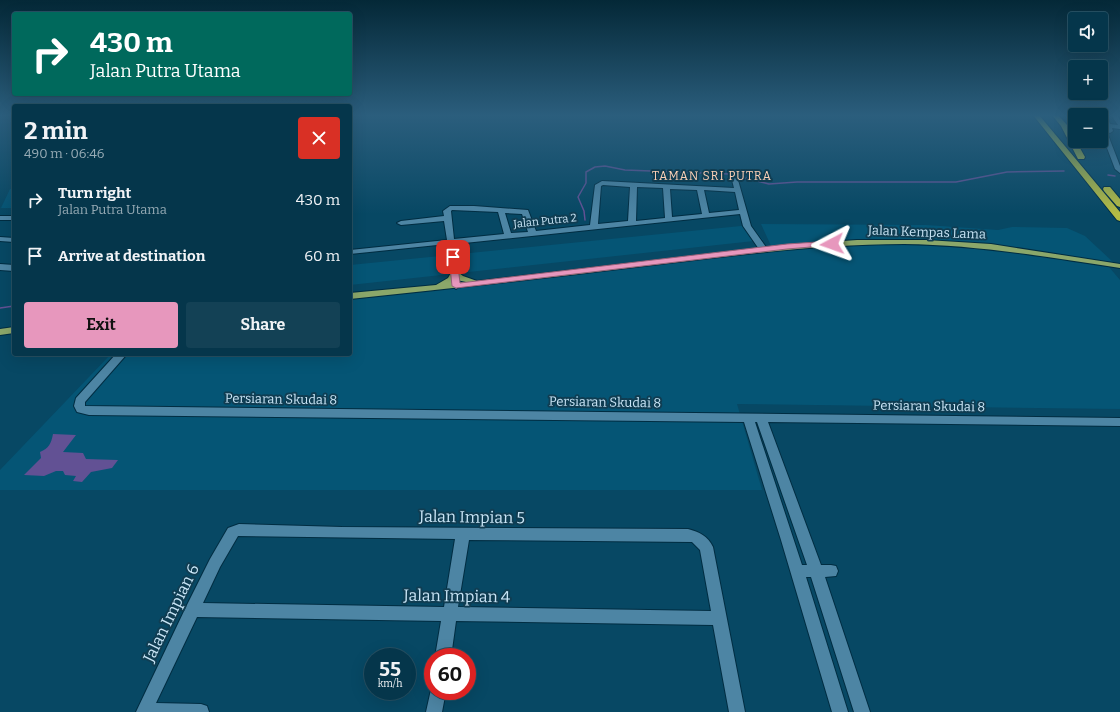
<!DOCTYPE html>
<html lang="en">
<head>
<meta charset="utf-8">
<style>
  body { margin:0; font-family:Bitter,serif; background:#134155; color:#f1f3f6; height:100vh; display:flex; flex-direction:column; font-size:15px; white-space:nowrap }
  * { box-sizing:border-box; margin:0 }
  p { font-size:13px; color:#97abb5 }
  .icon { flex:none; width:22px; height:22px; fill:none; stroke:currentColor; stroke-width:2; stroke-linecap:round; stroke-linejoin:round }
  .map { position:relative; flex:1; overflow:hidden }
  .drawer { position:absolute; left:12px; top:104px; width:340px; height:252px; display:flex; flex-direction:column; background:#05364b; border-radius:4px; box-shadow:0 4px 16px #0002,0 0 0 1px #265063 }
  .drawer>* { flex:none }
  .banner { position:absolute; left:12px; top:12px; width:340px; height:84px; border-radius:4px; box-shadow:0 4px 16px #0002,0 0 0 1px #265063; background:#00695c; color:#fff; overflow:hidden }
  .controls { position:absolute; left:1068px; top:12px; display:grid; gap:8px }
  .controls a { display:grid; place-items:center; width:40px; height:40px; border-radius:4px; background:#05364b; box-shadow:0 4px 16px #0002,0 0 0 1px #265063; font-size:20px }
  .speed { position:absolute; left:364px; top:648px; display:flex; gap:8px; font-size:20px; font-weight:700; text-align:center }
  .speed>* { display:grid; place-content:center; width:52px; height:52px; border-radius:50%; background:#05364b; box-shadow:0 4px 16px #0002,0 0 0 1px #265063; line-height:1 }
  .speed small { font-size:10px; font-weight:400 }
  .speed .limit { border:6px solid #d22; background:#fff; color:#111 }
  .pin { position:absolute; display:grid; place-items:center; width:34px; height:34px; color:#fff; margin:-17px; border-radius:8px; box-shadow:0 2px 6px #0006 }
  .me { position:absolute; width:44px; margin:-22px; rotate:266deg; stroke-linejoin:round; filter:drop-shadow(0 0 3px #0008) }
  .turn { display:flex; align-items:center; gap:14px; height:84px; padding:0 12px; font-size:18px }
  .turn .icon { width:52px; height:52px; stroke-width:2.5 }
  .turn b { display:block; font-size:28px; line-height:34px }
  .round { display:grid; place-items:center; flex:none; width:42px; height:42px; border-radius:4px; background:#134155 }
  .overview { display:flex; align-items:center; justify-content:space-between; height:68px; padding:0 12px }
  h1 { font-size:24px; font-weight:700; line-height:30px }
  .primary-button { display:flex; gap:8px; margin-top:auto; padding:8px 12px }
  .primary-button a { flex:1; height:46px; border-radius:4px; background:#e797bd; color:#111; font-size:16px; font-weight:700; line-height:46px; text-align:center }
  .primary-button a+a { background:#134155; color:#f1f3f6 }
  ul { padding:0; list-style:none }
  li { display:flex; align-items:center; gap:12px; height:56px; padding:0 12px }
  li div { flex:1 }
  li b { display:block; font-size:15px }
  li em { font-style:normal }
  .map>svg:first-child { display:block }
  .built { fill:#055575 }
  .water { fill:#625194 }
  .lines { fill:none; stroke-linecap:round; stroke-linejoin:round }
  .stream { stroke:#625194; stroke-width:1.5 }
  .minor-casing { stroke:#002d42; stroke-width:2 }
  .major-casing { stroke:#002d42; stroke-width:2 }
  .highway-casing { stroke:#002d42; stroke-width:2 }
  .minor { fill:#4d85a4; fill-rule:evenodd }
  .major { fill:#8ba76a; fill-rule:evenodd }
  .highway { fill:#b4bd44; fill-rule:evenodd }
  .route { fill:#e797bd; stroke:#96627b }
  .labels { text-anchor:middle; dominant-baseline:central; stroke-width:4; stroke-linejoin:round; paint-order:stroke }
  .far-street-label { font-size:11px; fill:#c9e5f6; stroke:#103d52 }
  .far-neighbourhood-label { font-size:12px; letter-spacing:1px; fill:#fcd1b7; stroke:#103d52 }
  .street-label { font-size:13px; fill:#c9e5f6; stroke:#103d52 }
  .near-street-label { font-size:16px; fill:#c9e5f6; stroke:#103d52 }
</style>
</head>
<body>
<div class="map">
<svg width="1120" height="712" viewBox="0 0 1120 712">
  <rect width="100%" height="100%" fill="#074864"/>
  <path class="built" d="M 14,188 L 14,208 L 1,208 L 10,189 Z
    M 761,224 L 926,225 L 998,230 L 1012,227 L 1067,228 L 1085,236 L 1113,262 L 931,240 L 772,248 Z
    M 751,225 L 763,240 L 350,285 L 350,265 Z
    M 920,245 L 1004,250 L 1109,267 L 1120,280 L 1120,409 L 737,404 L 762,490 L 0,490 L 0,470 L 111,354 L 350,354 L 350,299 L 794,249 L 844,246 Z"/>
  <path class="water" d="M 53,434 L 76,435 L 63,452 L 83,453 L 86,459 L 118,460 L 112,468 L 91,472 L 82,482 L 73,481 L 76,476 L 65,475 L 63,471 L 56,471 L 44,476 L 24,475 L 41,458 L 40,452 C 49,448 51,444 53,434 Z"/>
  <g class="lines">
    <path class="stream" d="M 1108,175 L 1115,176
      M 585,220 L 584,211 L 578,197 L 586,183 L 586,172 L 595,167 L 605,166 L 625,170 L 729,174 L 769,184 L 797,182 L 956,182 L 1007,172 L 1064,171
      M 0,308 L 14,306"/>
    <defs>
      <path id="minor" d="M 1101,115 L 1107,115 L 1110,124 L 1118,125 L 1111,115 L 1117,115 L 1120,120 L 1120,129 L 1112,128 L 1113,131 L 1110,133 L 1108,132 L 1105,127 L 1120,166 L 1120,173 L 1115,169 L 1101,132 L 1101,122 L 1104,123 Z
        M 735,178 L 738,180 L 751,226 L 768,250 L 767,252 L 761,252 L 743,226 L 740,214 L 455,244 L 460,286 L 456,289 L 452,286 L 447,244 L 350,254 L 350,250 L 447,240 L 444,221 L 401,225 L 397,223 L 401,221 L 444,216 L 443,211 L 450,206 L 474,206 L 528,210 L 536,231 L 590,225 L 595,185 L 602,181 L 734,188 L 732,180 ZM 603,185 L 630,187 L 628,221 L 598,224 L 601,186 ZM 637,187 L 663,188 L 665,218 L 636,221 ZM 670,189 L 697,190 L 702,214 L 672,217 ZM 704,190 L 735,192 L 739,210 L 709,213 ZM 452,210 L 498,212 L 504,234 L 454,239 L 451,211 ZM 505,213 L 522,214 L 528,232 L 511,233 Z
        M 0,216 L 14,216 L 14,220 L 0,220 Z
        M 0,237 L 14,238 L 14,242 L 0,241 Z
        M 0,264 L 14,265 L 14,271 L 0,270 Z
        M 116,354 L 127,354 L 85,402 L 85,406 L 1120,418 L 1120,426 L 768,422 L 821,565 L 831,565 L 836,566 L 838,571 L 836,576 L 825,577 L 870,712 L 854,712 L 811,577 L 806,577 L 848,712 L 832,712 L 781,540 L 744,422 L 89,415 L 77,412 L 74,406 L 76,398 ZM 755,422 L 757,422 L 807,565 L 802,565 Z
        M 239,524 L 342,527 L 688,529 C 699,532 708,536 713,547 L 745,712 L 729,712 L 713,625 L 456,621 L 451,657 L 435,657 L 441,621 L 197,617 L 156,703 L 201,704 L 207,706 L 209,712 L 136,712 L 187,605 L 210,559 L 228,528 ZM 238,536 L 455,539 L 444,607 L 203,603 L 220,567 ZM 469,540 L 692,542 L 700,550 L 711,611 L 458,607 Z
        M 432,685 L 433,691 L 446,691 L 442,712 L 426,712 Z"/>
      <path id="major" d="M 857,240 L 926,240 L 991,244 L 1120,264 L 1120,268 C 1047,257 978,245 904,244 C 816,244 730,256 644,266 C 546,278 448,289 350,299 L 350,293 L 436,285 L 448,278 L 452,271 L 455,270 L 463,276 L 477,281 L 787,245 ZM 456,279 L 457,280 L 466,282 L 451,283 Z
        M 14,327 L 14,333 L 0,335 L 0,329 Z"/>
      <path id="highway" d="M 1033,115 L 1039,115 L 1120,212 L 1120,221 L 1117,220 Z
        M 1052,115 L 1058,115 L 1067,125 L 1085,157 L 1084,159 L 1078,159 L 1061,126 Z
        M 1104,187 L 1110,187 L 1120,199 L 1120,207 L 1117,206 L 1104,191 L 1103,189 Z"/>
    </defs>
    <use href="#minor" class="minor-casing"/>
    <use href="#major" class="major-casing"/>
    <use href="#highway" class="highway-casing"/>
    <use href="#minor" class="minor"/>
    <use href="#major" class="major"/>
    <use href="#highway" class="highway"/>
  </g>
  <linearGradient id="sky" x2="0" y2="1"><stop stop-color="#042837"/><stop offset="0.54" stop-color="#2b5e7d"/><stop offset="1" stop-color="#2b5e7d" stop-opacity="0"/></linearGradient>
  <rect width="1120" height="214" fill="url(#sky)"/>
  <path class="route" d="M 832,241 L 836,244 L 835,245 L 787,249 L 456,288 L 452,286 L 449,257 L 453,254 L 457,257 L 460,283 L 787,244 Z"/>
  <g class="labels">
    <g class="far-street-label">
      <text transform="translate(545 221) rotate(-6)">Jalan Putra 2</text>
    </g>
    <g class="far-neighbourhood-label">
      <text x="712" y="176">TAMAN SRI PUTRA</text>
    </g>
    <g class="street-label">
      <text transform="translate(927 232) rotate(2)">Jalan Kempas Lama</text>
      <text transform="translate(281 399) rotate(1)">Persiaran Skudai 8</text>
      <text transform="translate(605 402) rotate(1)">Persiaran Skudai 8</text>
      <text transform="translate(929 406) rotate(1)">Persiaran Skudai 8</text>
    </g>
    <g class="near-street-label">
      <text transform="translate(472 517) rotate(1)">Jalan Impian 5</text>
      <text transform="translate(457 596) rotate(1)">Jalan Impian 4</text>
      <text transform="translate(171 613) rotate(-64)">Jalan Impian 6</text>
    </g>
  </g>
</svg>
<div class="controls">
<a><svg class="icon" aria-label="sound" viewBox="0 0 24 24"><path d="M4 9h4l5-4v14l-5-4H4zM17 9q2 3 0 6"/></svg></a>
<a>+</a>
<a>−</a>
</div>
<div class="speed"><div>55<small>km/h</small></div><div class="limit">60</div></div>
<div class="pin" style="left:453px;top:257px;background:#d93025"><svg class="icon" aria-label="arrive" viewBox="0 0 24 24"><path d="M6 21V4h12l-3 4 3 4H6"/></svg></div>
<svg class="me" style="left:832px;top:244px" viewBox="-20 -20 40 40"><path d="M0-17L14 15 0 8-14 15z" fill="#e797bd" stroke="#fff" stroke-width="4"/></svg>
<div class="banner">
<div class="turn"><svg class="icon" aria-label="right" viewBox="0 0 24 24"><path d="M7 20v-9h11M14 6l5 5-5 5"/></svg><div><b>430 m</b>Jalan Putra Utama</div></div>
</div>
<section class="drawer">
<div class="overview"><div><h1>2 min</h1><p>490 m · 06:46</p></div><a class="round" style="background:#d93025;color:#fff"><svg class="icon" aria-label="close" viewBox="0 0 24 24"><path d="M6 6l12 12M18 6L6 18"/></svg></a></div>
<ul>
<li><svg class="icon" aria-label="right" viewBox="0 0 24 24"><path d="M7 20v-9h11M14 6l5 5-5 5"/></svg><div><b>Turn right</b><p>Jalan Putra Utama</p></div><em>430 m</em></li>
<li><svg class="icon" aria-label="arrive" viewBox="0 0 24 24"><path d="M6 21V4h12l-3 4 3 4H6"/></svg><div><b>Arrive at destination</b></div><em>60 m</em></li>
</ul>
<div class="primary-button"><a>Exit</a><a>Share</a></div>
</section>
</div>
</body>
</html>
